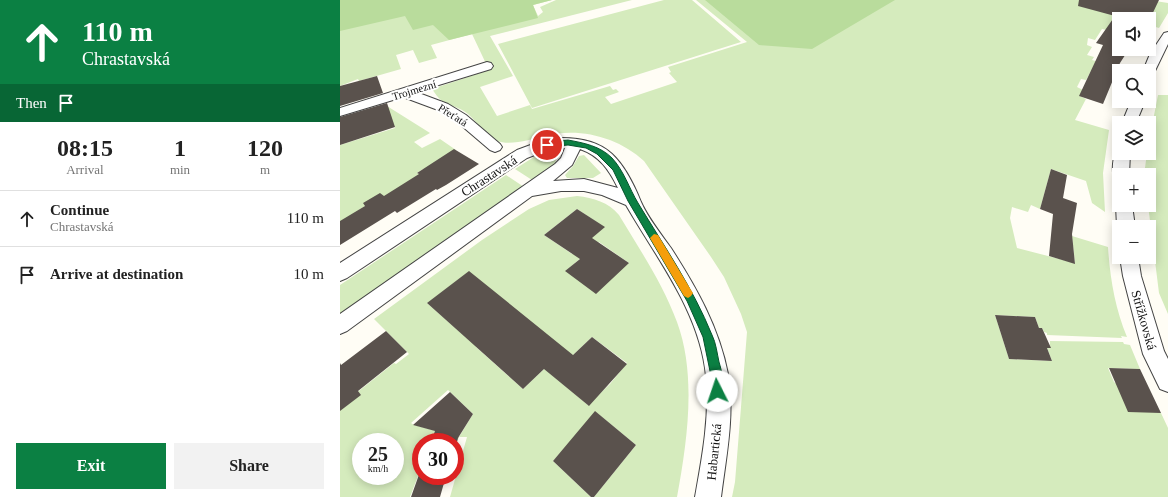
<!DOCTYPE html>
<html lang="en">
<head>
<meta charset="utf-8">
<style>
  body { margin:0; font-family:"Times New Roman",serif; background:#f2f2f2; color:#222; height:100vh; display:flex; flex-direction:column; font-size:15px; white-space:nowrap }
  * { box-sizing:border-box; margin:0 }
  p { font-size:13px; color:#767676 }
  .icon { flex:none; width:22px; height:22px; fill:none; stroke:currentColor; stroke-width:2; stroke-linecap:round; stroke-linejoin:round }
  .map { position:relative; flex:1; overflow:hidden }
  .panel { display:flex; flex-direction:column; background:#fff; width:340px }
  .panel>* { flex:none }
  .hud { background:#0b8043; color:#fff; overflow:hidden }
  .controls { position:absolute; left:772px; top:12px; display:grid; gap:8px }
  .controls a { display:grid; place-items:center; width:44px; height:44px; border-radius:0px; background:#fff; box-shadow:0 2px 10px #0003; font-size:20px }
  .speed { position:absolute; left:12px; top:433px; display:flex; gap:8px; font-size:20px; font-weight:700; text-align:center }
  .speed>* { display:grid; place-content:center; width:52px; height:52px; border-radius:50%; background:#fff; box-shadow:0 2px 10px #0003; line-height:1 }
  .speed small { font-size:10px; font-weight:400 }
  .speed .limit { border:6px solid #d22; background:#fff; color:#111 }
  .pin { position:absolute; display:grid; place-items:center; width:34px; height:34px; color:#fff; margin:-17px; border:2px solid #fff; border-radius:50%; box-shadow:0 1px 4px #0007 }
  .me { position:absolute; width:44px; margin:-22px; rotate:356deg; stroke-linejoin:round; filter:drop-shadow(0 0 3px #0008) }
  .turn { display:flex; align-items:center; gap:14px; height:84px; padding:0 16px; font-size:18px }
  .turn .icon { width:52px; height:52px; stroke-width:2.5 }
  .turn b { display:block; font-size:28px; line-height:34px }
  .then { display:flex; align-items:center; height:38px; padding:0 16px; background:#0003; gap:8px; font-size:15px }
  .eta { display:flex; justify-content:space-evenly; align-items:center; height:68px; text-align:center }
  .eta b { font-size:24px; font-weight:600; line-height:28px }
  .action { display:flex; gap:8px; margin-top:auto; padding:8px 16px }
  .action a { flex:1; height:46px; border-radius:0px; background:#0b8043; color:#fff; font-size:16px; font-weight:600; line-height:46px; text-align:center }
  .action a+a { background:#f2f2f2; color:#222 }
  ul { padding:0; list-style:none }
  li { display:flex; align-items:center; gap:12px; height:56px; padding:0 16px; border-top:1px solid #e0e0e0 }
  li div { flex:1 }
  li b { display:block; font-size:15px }
  li em { font-style:normal }
  main { display:flex; flex:1; min-height:0 }
  .map>svg:first-child { display:block }
  .green { fill:#d5ebbd; fill-rule:evenodd }
  .forest { fill:#b9dc9c }
  .building { fill:#5a524d }
  .lines { fill:none; stroke-linecap:round; stroke-linejoin:round }
  .minor-casing { stroke:#444; stroke-width:2 }
  .minor { fill:#fff; fill-rule:evenodd }
  .route { fill:#0b8043; stroke:#07532c }
  .slow { fill:#f59e0b }
  .labels { text-anchor:middle; dominant-baseline:central; stroke-width:4; stroke-linejoin:round; paint-order:stroke }
  .far-street-label { font-size:11px; fill:#111; stroke:#fff }
  .street-label { font-size:13px; fill:#111; stroke:#fff }
</style>
</head>
<body>
<main>
<section class="panel">
<div class="hud">
<div class="turn"><svg class="icon" aria-label="ahead" viewBox="0 0 24 24"><path d="M12 20V5M6 11l6-6 6 6"/></svg><div><b>110 m</b>Chrastavská</div></div>
<div class="then">Then<svg class="icon" aria-label="arrive" viewBox="0 0 24 24"><path d="M6 21V4h12l-3 4 3 4H6"/></svg></div>
</div>
<div class="eta">
<div><b>08:15</b><p>Arrival</p></div>
<div><b>1</b><p>min</p></div>
<div><b>120</b><p>m</p></div>
</div>
<ul>
<li><svg class="icon" aria-label="ahead" viewBox="0 0 24 24"><path d="M12 20V5M6 11l6-6 6 6"/></svg><div><b>Continue</b><p>Chrastavská</p></div><em>110 m</em></li>
<li><svg class="icon" aria-label="arrive" viewBox="0 0 24 24"><path d="M6 21V4h12l-3 4 3 4H6"/></svg><div><b>Arrive at destination</b></div><em>10 m</em></li>
</ul>
<div class="action"><a>Exit</a><a>Share</a></div>
</section>
<div class="map">
<svg width="828" height="497" viewBox="0 0 828 497">
  <rect width="100%" height="100%" fill="#fffdf5"/>
  <path class="green" d="M 48,0 L 212,0 L 193,5 L 198,16 L 203,12 L 200,7 L 216,0 L 292,0 L 150,36 L 173,76 L 140,87 L 157,116 L 190,105 L 192,109 L 270,86 L 273,90 L 276,89 L 279,92 L 265,97 L 271,104 L 337,82 L 329,73 L 331,72 L 328,67 L 407,42 L 356,0 L 809,0 L 828,3 L 828,13 L 819,28 L 809,25 L 809,19 L 779,19 L 777,32 L 762,29 L 755,40 L 748,38 L 747,45 L 752,47 L 747,55 L 754,57 L 752,60 L 773,66 L 759,73 L 751,71 L 746,80 L 741,79 L 737,87 L 743,90 L 740,96 L 746,99 L 735,120 L 769,130 L 763,173 L 765,212 L 752,203 L 746,181 L 711,169 L 700,209 L 691,205 L 688,212 L 672,207 L 670,218 L 677,248 L 735,263 L 732,236 L 768,247 C 770,278 775,308 787,337 L 781,336 L 782,338 L 707,335 L 707,333 L 704,332 L 702,328 L 699,328 L 695,317 L 655,315 L 669,359 L 712,361 L 707,348 L 710,348 L 710,341 L 783,342 L 784,344 L 790,345 L 800,369 L 768,368 L 774,382 L 821,413 L 828,428 L 828,497 L 392,497 L 395,482 L 407,332 L 401,314 L 384,277 L 371,257 L 304,161 C 278,137 239,127 205,136 C 192,139 171,146 157,141 C 145,136 138,123 128,114 C 120,107 110,106 102,101 C 98,98 95,93 92,89 L 149,70 L 132,34 L 91,45 L 97,58 L 79,63 L 73,50 L 56,55 L 61,69 L 19,81 L 18,79 L 0,86 L 0,11 Z
    M 324,0 L 352,0 L 401,42 L 192,108 L 158,44 Z
    M 818,95 L 828,95 L 828,314 L 819,293 L 808,205 L 809,175 L 804,175 L 807,153 L 809,153 L 809,141 Z
    M 47,106 L 90,133 L 74,142 L 82,148 L 100,139 L 116,150 L 86,171 L 83,169 L 77,173 L 83,177 L 45,197 L 24,203 L 25,206 L 19,210 L 21,212 L 0,225 L 0,145 L 55,128 Z
    M 204,152 L 216,155 C 219,167 201,174 192,180 L 175,169 L 197,155 Z
    M 244,155 L 261,173 L 253,178 L 227,178 L 225,175 L 233,166 L 239,156 Z
    M 166,175 L 184,187 L 0,314 L 0,285 Z
    M 237,196 C 254,198 268,202 279,215 C 300,250 323,284 337,322 C 357,376 347,442 337,497 L 254,497 L 296,445 L 257,413 L 213,461 L 251,497 L 110,497 L 127,437 L 119,437 L 117,442 L 81,442 L 81,468 L 70,497 L 0,497 L 0,406 L 54,363 L 56,364 L 69,354 L 34,319 L 142,240 L 189,209 L 209,200 ZM 237,209 L 264,227 L 232,254 L 204,235 ZM 259,242 L 289,263 L 226,271 ZM 87,303 L 171,305 L 129,340 ZM 252,337 L 287,363 L 270,384 L 248,405 L 212,375 ZM 136,347 L 225,349 L 183,389 ZM 108,390 L 133,414 L 119,437 L 74,425 L 71,423 ZM 21,442 L 55,442 L 55,476 L 21,476 Z"/>
  <path class="forest" d="M 0,0 L 212,0 L 193,5 L 198,18 L 109,40 L 93,25 L 73,30 L 65,16 L 0,31 Z
    M 365,0 L 555,0 L 472,49 L 419,45 Z"/>
  <path class="building" d="M 739,0 L 819,0 L 809,21 L 809,19 L 779,19 L 779,49 L 789,49 L 780,63 L 763,104 L 739,96 L 763,45 L 756,43 L 775,16 L 738,6 Z
    M 37,76 L 43,93 L 0,106 L 0,86 Z
    M 47,103 L 55,127 L 0,145 L 0,117 Z
    M 114,149 L 139,164 L 106,185 L 97,190 L 96,189 L 57,213 L 55,211 L 0,245 L 0,221 L 25,206 L 23,203 L 40,193 L 44,196 L 79,174 L 77,173 Z
    M 711,169 L 727,175 L 723,198 L 737,203 L 732,234 L 735,264 L 709,256 L 713,214 L 700,209 Z
    M 237,209 L 265,227 L 252,238 L 289,263 L 256,294 L 225,271 L 240,259 L 204,235 Z
    M 129,271 L 233,355 L 252,337 L 287,364 L 249,406 L 204,369 L 183,389 L 87,303 Z
    M 655,315 L 695,317 L 699,328 L 702,328 L 711,348 L 707,348 L 712,361 L 669,359 Z
    M 46,331 L 67,352 L 18,391 L 21,395 L 0,411 L 0,363 L 1,365 Z
    M 769,368 L 800,369 L 821,413 L 788,412 Z
    M 110,392 L 133,414 L 118,438 L 115,449 L 115,442 L 91,442 L 95,431 L 73,425 Z
    M 255,411 L 296,445 L 254,497 L 251,497 L 213,461 Z
    M 81,469 L 81,476 L 106,476 L 100,497 L 71,497 Z"/>
  <g class="lines">
    <defs>
      <path id="minor" d="M 828,32 L 828,44 L 813,75 L 809,76 L 809,71 L 803,71 L 810,54 L 824,33 Z
        M 147,62 L 151,63 L 153,66 L 151,69 L 76,92 L 108,104 L 126,115 L 160,144 L 162,147 L 160,150 L 155,152 L 150,150 L 116,121 L 98,110 L 63,97 L 0,116 L 0,108 Z
        M 791,101 L 805,101 L 796,123 L 782,123 Z
        M 222,138 C 239,138 258,141 272,154 C 285,166 295,187 301,202 C 308,218 321,234 331,248 C 356,287 379,327 388,374 C 395,414 386,457 381,497 L 355,497 C 362,458 370,417 366,376 C 360,312 317,259 286,205 L 262,195 L 244,191 L 221,191 L 192,196 L 7,331 L 0,334 L 0,314 L 215,164 L 221,158 L 225,148 L 205,151 L 187,158 L 7,278 L 0,281 L 0,263 L 177,150 L 196,143 ZM 240,149 C 260,156 269,170 278,188 L 244,179 L 213,181 L 232,165 Z
        M 777,149 L 779,149 L 779,153 L 790,153 L 789,175 L 779,175 L 779,180 L 775,179 C 771,172 773,156 777,149 Z
        M 779,200 L 779,205 L 792,205 L 795,227 L 779,227 L 779,230 L 777,227 L 776,205 Z
        M 780,257 L 798,257 L 801,276 L 824,351 L 828,359 L 828,392 L 820,389 L 803,354 L 783,276 Z"/>
    </defs>
    <use href="#minor" class="minor-casing"/>
    <use href="#minor" class="minor"/>
  </g>
  <path class="route" d="M 228,140 C 244,143 260,146 272,158 C 284,171 289,188 298,203 C 324,246 353,288 372,335 C 376,343 377,353 379,362 C 382,372 385,384 381,395 L 377,396 L 373,395 L 371,391 L 371,376 L 363,337 L 347,301 L 288,201 L 273,170 L 257,154 L 246,148 L 228,145 L 207,147 L 203,145 L 207,142 Z"/>
  <path class="slow" d="M 314,234 L 318,235 L 351,290 L 353,293 L 351,296 L 348,298 L 344,296 L 310,238 Z"/>
  <g class="labels">
    <g class="far-street-label">
      <text transform="translate(74 90) rotate(-17)">Trojmezní</text>
      <text transform="translate(113 115) rotate(32)">Přeťatá</text>
    </g>
    <g class="street-label">
      <text transform="translate(149 176) rotate(-33)">Chrastavská</text>
      <text transform="translate(804 320) rotate(74)">Střížkovská</text>
      <text transform="translate(374 452) rotate(-84)">Habartická</text>
    </g>
  </g>
</svg>
<div class="controls">
<a><svg class="icon" aria-label="sound" viewBox="0 0 24 24"><path d="M4 9h4l5-4v14l-5-4H4zM17 9q2 3 0 6"/></svg></a>
<a><svg class="icon" aria-label="search" viewBox="0 0 24 24"><circle cx="10" cy="10" r="6"/><path d="M15 15l6 6"/></svg></a>
<a><svg class="icon" aria-label="layers" viewBox="0 0 24 24"><path d="M12 4l9 5-9 5-9-5zM3 14l9 5 9-5"/></svg></a>
<a>+</a>
<a>−</a>
</div>
<div class="speed"><div>25<small>km/h</small></div><div class="limit">30</div></div>
<div class="pin" style="left:207px;top:145px;background:#d93025"><svg class="icon" aria-label="arrive" viewBox="0 0 24 24"><path d="M6 21V4h12l-3 4 3 4H6"/></svg></div>
<svg class="me" style="left:377px;top:391px" viewBox="-20 -20 40 40"><circle r="19" fill="#fff"/><path d="M0-13L10 11 0 6-10 11z" fill="#0b8043"/></svg>
</div>
</main>
</body>
</html>
